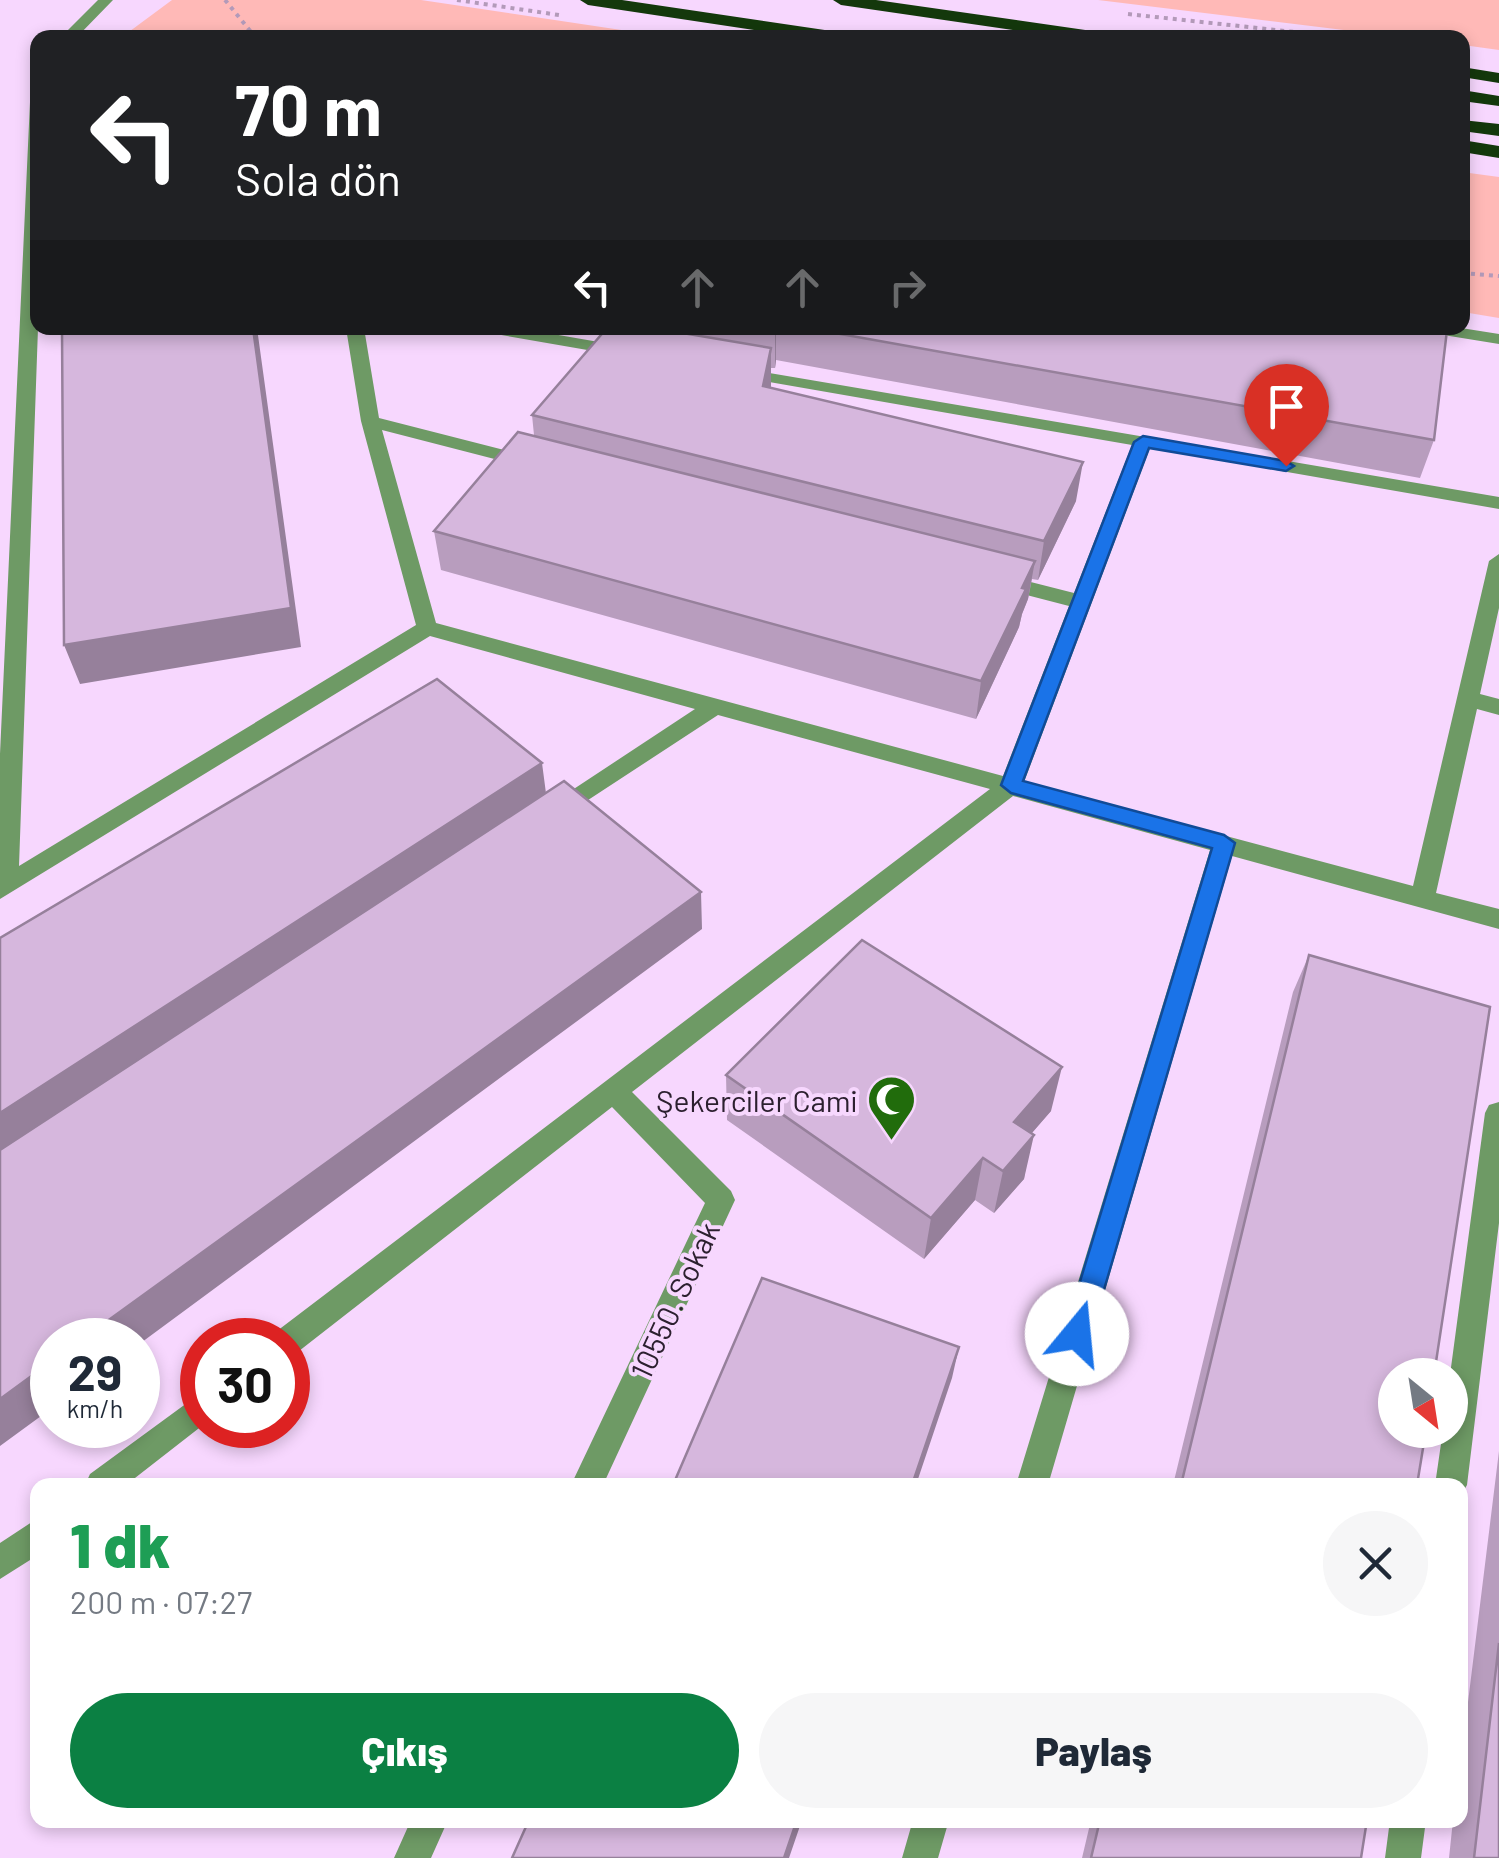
<!DOCTYPE html>
<html lang="tr">
<head>
<meta charset="utf-8">
<style>
  body { margin:0; font-family:Barlow,sans-serif; background:#f6f6f7; color:#1f2937; height:100vh; display:flex; flex-direction:column; font-size:38px; white-space:nowrap }
  * { box-sizing:border-box; margin:0 }
  p { font-size:32px; color:#747a83 }
  .icon { flex:none; width:55px; height:55px; fill:none; stroke:currentColor; stroke-width:2; stroke-linecap:round; stroke-linejoin:round }
  .map { position:relative; flex:1; overflow:hidden }
  .panel { position:absolute; left:30px; top:1478px; width:1438px; height:350px; display:flex; flex-direction:column; background:#fff; border-radius:20px; box-shadow:0 5px 15px #0003 }
  .panel>* { flex:none }
  .guide { position:absolute; left:30px; top:30px; width:1440px; height:305px; border-radius:20px; box-shadow:0 5px 15px #0003; background:#202124; color:#fff; overflow:hidden }
  .needle { width:65px; rotate:150deg }
  .tools { position:absolute; left:1378px; top:1358px; display:grid; gap:20px }
  .tools a { display:grid; place-items:center; width:90px; height:90px; border-radius:50%; background:#fff; box-shadow:0 5px 15px #0003; font-size:50px }
  .speed { position:absolute; left:30px; top:1318px; display:flex; gap:20px; font-size:50px; font-weight:700; text-align:center }
  .speed>* { display:grid; place-content:center; width:130px; height:130px; border-radius:50%; background:#fff; box-shadow:0 5px 15px #0003; line-height:1 }
  .speed small { font-size:25px; font-weight:400 }
  .speed .limit { border:15px solid #d22; background:#fff; color:#111 }
  .pin { position:absolute; display:grid; place-items:center; width:85px; height:85px; color:#fff; margin:-102px -42px; border-radius:50% 50% 50% 0; rotate:-45deg; box-shadow:0 0 10px #0007 }
  .pin .icon { rotate:45deg }
  .me { position:absolute; width:110px; margin:-55px; rotate:17deg; stroke-linejoin:round; filter:drop-shadow(0 0 8px #0008) }
  .turn { display:flex; align-items:center; gap:35px; height:210px; padding:0 40px; font-size:45px }
  .turn .icon { width:130px; height:130px; stroke-width:2.5 }
  .turn b { display:block; font-size:70px; line-height:85px }
  .lanes { display:flex; align-items:center; height:95px; padding:0 40px; background:#0003; justify-content:center; gap:50px; direction:ltr }
  .lanes .off { opacity:.35 }
  .round { display:grid; place-items:center; flex:none; width:105px; height:105px; border-radius:52px; background:#f6f6f7 }
  .headline { display:flex; align-items:center; justify-content:space-between; height:170px; padding:0 40px }
  h1 { font-size:60px; font-weight:800; line-height:75px; color:#1e9e55 }
  .button { display:flex; gap:20px; margin-top:auto; padding:20px 40px }
  .button a { flex:1; height:115px; border-radius:60px; background:#0b8043; color:#fff; font-size:40px; font-weight:800; line-height:115px; text-align:center }
  .button a+a { background:#f6f6f7; color:#1f2937 }
  .map>svg:first-child { display:block }
  .green { fill:#ffb9b7 }
  .lines { fill:none; stroke-linecap:round; stroke-linejoin:round }
  .path { stroke:#b39ab9; stroke-width:4; stroke-dasharray:4 5; stroke-linecap:butt }
  .minor { fill:#6e9a65; fill-rule:evenodd }
  .highway { fill:#14380c; fill-rule:evenodd }
  .wall { fill:#b89dbe }
  .shaded-wall { fill:#96809b }
  .building { fill:#d6b7dd; stroke:#96809b; stroke-width:2.5 }
  .route { fill:#1a73e8; stroke:#114b97; stroke-width:2.5 }
  .labels { text-anchor:middle; dominant-baseline:central; stroke-width:8; stroke-linejoin:round; paint-order:stroke }
  .poi-label { font-size:30px; fill:#2c202f; stroke:#f7d7fe; text-anchor:end }
  .street-label { font-size:30px; fill:#2c202f; stroke:#f7d7fe }
</style>
</head>
<body>
<div class="map">
<svg width="1499" height="1858" viewBox="0 0 1499 1858">
  <rect width="100%" height="100%" fill="#f7d7fe"/>
  <path class="green" d="M 172,0 L 421,0 L 668,37 L 122,37 Z
    M 1098,0 L 1499,0 L 1499,50 L 1463,45 L 1462,38 L 1401,37 Z
    M 1462,172 L 1499,177 L 1499,318 L 1463,312 Z"/>
  <g class="lines">
    <path class="path" d="M 225,0 L 256,38
      M 457,0 L 559,15
      M 1128,14 L 1350,38
      M 1462,273 L 1499,276"/>
    <path class="minor" d="M 98,0 L 113,0 L 76,38 L 60,38 Z
      M 38,98 L 38,328 L 19,866 L 416,625 L 361,421 L 346,328 L 364,328 L 379,418 L 536,458 L 539,462 L 529,468 L 382,430 L 436,623 L 1003,776 L 1069,606 L 992,586 L 989,581 L 999,574 L 1074,593 L 1132,445 L 740,377 L 734,375 L 734,367 L 1499,497 L 1499,509 L 1150,448 L 1024,782 L 1413,886 L 1489,561 L 1499,554 L 1499,608 L 1480,694 L 1499,699 L 1499,715 L 1477,709 L 1436,893 L 1499,909 L 1499,929 L 1232,856 L 1048,1485 L 1016,1485 L 1210,850 L 1013,796 L 632,1092 L 731,1191 L 735,1200 L 603,1485 L 571,1485 L 705,1203 L 612,1107 L 299,1351 L 288,1355 L 288,1340 L 273,1340 L 277,1331 L 990,789 L 718,715 L 556,821 L 548,818 L 544,812 L 548,806 L 695,709 L 430,636 L 0,899 L 0,754 L 30,102 Z
      M 481,328 L 518,328 L 622,346 L 631,351 L 622,356 L 490,333 Z
      M 1422,328 L 1461,328 L 1499,334 L 1499,344 L 1431,333 Z
      M 1499,1102 L 1499,1223 L 1467,1485 L 1460,1497 L 1460,1485 L 1435,1485 L 1443,1430 L 1450,1430 L 1450,1375 L 1485,1113 L 1489,1105 Z
      M 202,1392 L 203,1425 L 126,1485 L 85,1485 L 90,1474 Z
      M 38,1518 L 38,1555 L 0,1579 L 0,1543 Z
      M 411,1820 L 448,1820 L 431,1858 L 394,1858 Z
      M 913,1820 L 949,1820 L 938,1858 L 902,1858 Z
      M 1390,1820 L 1426,1820 L 1421,1858 L 1385,1858 Z"/>
    <path class="highway" d="M 580,0 L 622,0 L 845,33 L 853,38 L 807,38 L 588,5 Z
      M 833,0 L 876,0 L 1106,33 L 1114,38 L 1067,38 L 841,5 Z
      M 1462,67 L 1499,73 L 1499,83 L 1462,77 Z
      M 1462,90 L 1499,96 L 1499,106 L 1462,101 Z
      M 1462,120 L 1499,124 L 1499,136 L 1462,131 Z
      M 1462,140 L 1499,146 L 1499,158 L 1462,152 Z"/>
  </g>
  <path class="wall" d="M 593,328 L 1430,328 L 1434,440 L 1420,478 L 776,360 L 775,368 L 771,368 L 771,388 L 1076,501 L 1038,580 L 1032,579 L 1028,599 L 1022,614 L 1019,627 L 976,719 L 441,570 L 434,531 L 534,435 L 532,415 L 605,330 Z
    M 1309,955 L 1417,1485 L 1173,1485 L 1293,992 Z
    M 726,1075 L 1051,1111 L 1031,1134 L 1024,1179 L 994,1213 L 975,1200 L 924,1259 L 727,1120 Z
    M 1499,1451 L 1499,1858 L 1449,1858 L 1453,1820 L 1460,1820 L 1460,1767 Z
    M 1091,1820 L 1367,1820 L 1361,1858 L 1082,1858 Z"/>
  <path class="shaded-wall" d="M 253,328 L 257,328 L 301,647 L 80,684 L 64,645 Z
    M 776,328 L 776,360 L 775,368 L 775,330 Z
    M 771,348 L 771,386 L 763,424 L 763,386 Z
    M 1083,462 L 1076,501 L 1038,580 L 1044,541 Z
    M 1035,561 L 1028,599 L 1022,614 L 1019,627 L 976,719 L 981,681 Z
    M 542,763 L 547,801 L 0,1162 L 0,1113 Z
    M 701,892 L 702,929 L 138,1345 L 138,1340 L 81,1340 Z
    M 1062,1067 L 1051,1111 L 1004,1165 L 1014,1122 Z
    M 1034,1135 L 1024,1179 L 994,1213 L 1003,1171 Z
    M 983,1158 L 975,1200 L 924,1259 L 931,1218 Z
    M 959,1347 L 952,1378 L 916,1485 L 912,1485 Z
    M 52,1361 L 52,1408 L 0,1446 L 0,1399 Z
    M 797,1820 L 802,1820 L 789,1858 L 784,1858 Z"/>
  <path class="building" d="M 62,328 L 253,328 L 291,608 L 64,645 Z
    M 607,328 L 653,328 L 771,348 L 763,386 L 1083,462 L 1044,541 L 532,415 Z
    M 807,328 L 1430,328 L 1447,330 L 1434,440 Z
    M 518,432 L 1035,561 L 1022,588 L 1026,589 L 981,681 L 434,531 Z
    M 437,679 L 542,763 L 0,1113 L 0,938 Z
    M 564,781 L 701,892 L 81,1340 L 52,1340 L 52,1361 L 0,1399 L 0,1150 Z
    M 862,940 L 1062,1067 L 1014,1122 L 1034,1135 L 1003,1171 L 983,1158 L 931,1218 L 726,1075 Z
    M 1309,955 L 1490,1007 L 1434,1375 L 1395,1375 L 1395,1430 L 1426,1430 L 1417,1485 L 1181,1485 Z
    M 762,1278 L 959,1347 L 912,1485 L 673,1485 Z
    M 1499,1643 L 1499,1858 L 1474,1858 Z
    M 529,1820 L 797,1820 L 784,1858 L 512,1858 Z
    M 1100,1820 L 1367,1820 L 1361,1858 L 1091,1858 Z"/>
  <path class="route" d="M 1143,436 L 1286,461 L 1294,466 L 1286,471 L 1149,448 L 1023,781 L 1224,835 L 1235,843 L 1091,1334 L 1087,1343 L 1077,1347 L 1068,1343 L 1064,1334 L 1212,848 L 1011,793 L 1001,785 L 1134,442 Z"/>
  <defs>
    <symbol id="mosque-pin" viewBox="-11 -11 22 30"><path d="M0 17L-7.5 6A9.5 9.5 0 1 1 7.5 6Z" fill="#216c0c" stroke="#f7d7fe"/><path d="M3.5-4.9A6 6 0 1 0 3.5 4.9A5 5 0 1 1 3.5-4.9Z" fill="#fff"/></symbol>
  </defs>
  <g fill-rule="evenodd">
    <use href="#mosque-pin" x="864" y="1072" width="55" height="75"/>
  </g>
  <g class="labels">
    <g class="poi-label">
      <text x="857" y="1100">Şekerciler Cami</text>
    </g>
    <g class="street-label">
      <text transform="translate(674 1300) rotate(-65)">10550. Sokak</text>
    </g>
  </g>
</svg>
<div class="tools">
<a><svg class="needle" viewBox="-14 -14 28 28"><path d="M0-13l5 13h-10z" fill="#e53935"/><path d="M0 13l5-13h-10z" fill="#747a83"/></svg></a>
</div>
<div class="speed"><div>29<small>km/h</small></div><div class="limit">30</div></div>
<div class="pin" style="left:1286px;top:466px;background:#d93025"><svg class="icon" aria-label="arrive" viewBox="0 0 24 24"><path d="M6 21V4h12l-3 4 3 4H6"/></svg></div>
<svg class="me" style="left:1077px;top:1334px" viewBox="-20 -20 40 40"><circle r="19" fill="#fff"/><path d="M0-13L10 11 0 6-10 11z" fill="#1a73e8"/></svg>
<div class="guide">
<div class="turn"><svg class="icon" aria-label="left" viewBox="0 0 24 24"><path d="M17 20v-9H6M10 6l-5 5 5 5"/></svg><div><b>70 m</b>Sola dön</div></div>
<div class="lanes"><svg class="icon" aria-label="left" viewBox="0 0 24 24"><path d="M17 20v-9H6M10 6l-5 5 5 5"/></svg><svg class="icon off" aria-label="ahead" viewBox="0 0 24 24"><path d="M12 20V5M6 11l6-6 6 6"/></svg><svg class="icon off" aria-label="ahead" viewBox="0 0 24 24"><path d="M12 20V5M6 11l6-6 6 6"/></svg><svg class="icon off" aria-label="right" viewBox="0 0 24 24"><path d="M7 20v-9h11M14 6l5 5-5 5"/></svg></div>
</div>
<section class="panel">
<div class="headline"><div><h1>1 dk</h1><p>200 m · 07:27</p></div><a class="round"><svg class="icon" aria-label="close" viewBox="0 0 24 24"><path d="M6 6l12 12M18 6L6 18"/></svg></a></div>
<div class="button"><a>Çıkış</a><a>Paylaş</a></div>
</section>
</div>
</body>
</html>
